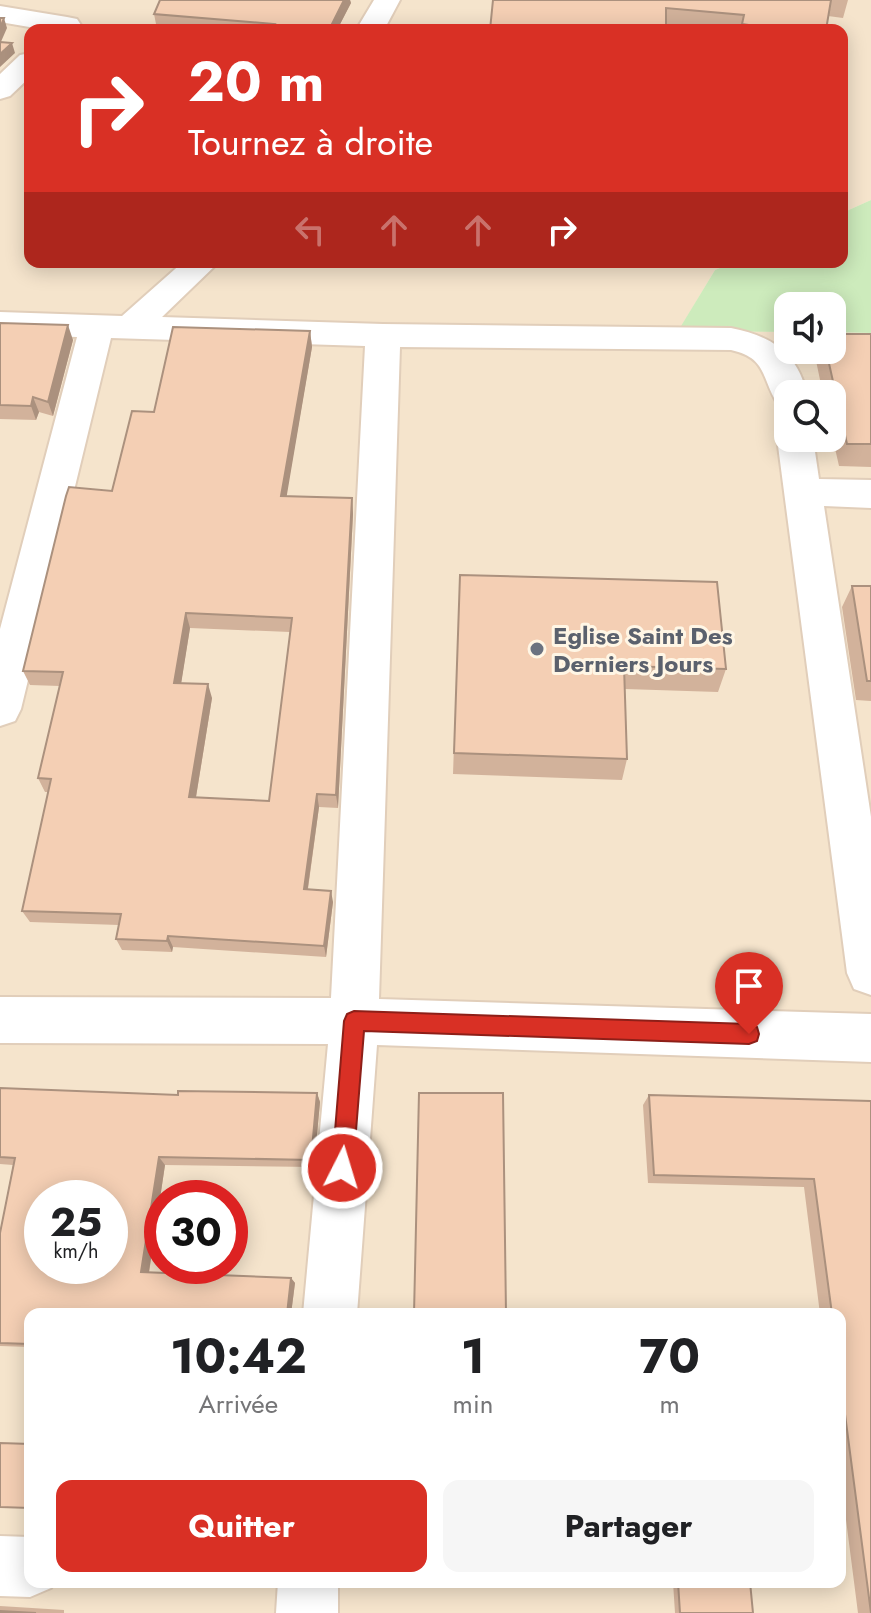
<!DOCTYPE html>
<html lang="fr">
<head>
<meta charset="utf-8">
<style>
  body { margin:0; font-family:Jost,sans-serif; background:#f6f6f6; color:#202124; height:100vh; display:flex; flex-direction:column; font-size:30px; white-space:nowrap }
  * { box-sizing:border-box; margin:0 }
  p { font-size:26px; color:#757577 }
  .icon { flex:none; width:44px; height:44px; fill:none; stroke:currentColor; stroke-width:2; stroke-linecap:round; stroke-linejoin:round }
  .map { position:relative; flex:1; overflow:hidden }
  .drawer { position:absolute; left:24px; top:1308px; width:822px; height:280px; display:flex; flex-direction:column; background:#fff; border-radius:16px; box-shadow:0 4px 20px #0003 }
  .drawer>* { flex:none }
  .guide { position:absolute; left:24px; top:24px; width:824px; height:244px; border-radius:16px; box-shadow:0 4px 20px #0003; background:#d93025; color:#fff; overflow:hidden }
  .fabs { position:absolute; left:774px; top:292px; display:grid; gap:16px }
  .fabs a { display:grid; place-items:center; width:72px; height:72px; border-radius:16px; background:#fff; box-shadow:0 4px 20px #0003; font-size:40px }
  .speed { position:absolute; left:24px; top:1180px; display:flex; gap:16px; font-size:40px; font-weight:700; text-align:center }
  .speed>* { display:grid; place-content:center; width:104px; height:104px; border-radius:50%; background:#fff; box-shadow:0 4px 20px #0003; line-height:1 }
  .speed small { font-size:20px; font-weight:400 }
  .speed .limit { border:12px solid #d22; background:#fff; color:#111 }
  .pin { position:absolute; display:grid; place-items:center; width:68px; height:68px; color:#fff; margin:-82px -34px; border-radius:50% 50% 50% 0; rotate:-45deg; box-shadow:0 0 8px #0007 }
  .pin .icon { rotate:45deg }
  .me { position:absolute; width:88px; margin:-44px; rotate:5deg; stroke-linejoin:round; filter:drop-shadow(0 0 6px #0008) }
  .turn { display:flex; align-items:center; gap:28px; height:168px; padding:0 32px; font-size:36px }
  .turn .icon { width:104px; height:104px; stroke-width:2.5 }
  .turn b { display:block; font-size:56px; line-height:68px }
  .lanes { display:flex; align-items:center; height:76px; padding:0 32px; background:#0003; justify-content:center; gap:40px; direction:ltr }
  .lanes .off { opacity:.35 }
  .eta { display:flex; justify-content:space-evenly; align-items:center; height:136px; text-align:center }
  .eta b { font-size:48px; font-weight:700; line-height:56px }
  .cta { display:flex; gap:16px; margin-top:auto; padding:16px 32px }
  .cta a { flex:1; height:92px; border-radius:16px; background:#d93025; color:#fff; font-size:32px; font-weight:700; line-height:92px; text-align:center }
  .cta a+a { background:#f6f6f6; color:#202124 }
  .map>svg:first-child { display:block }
  .residential { fill:#f5e4cc; fill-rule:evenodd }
  .green { fill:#cdebbc }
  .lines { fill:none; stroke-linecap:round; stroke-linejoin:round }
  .minor-casing { stroke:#e1ceba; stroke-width:4 }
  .minor { fill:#fff; fill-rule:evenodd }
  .wall { fill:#d2b29b; fill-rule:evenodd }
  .shaded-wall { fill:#ab917e }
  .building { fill:#f4cfb4; stroke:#ab917e; stroke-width:2; fill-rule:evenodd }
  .route { fill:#d93025; stroke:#8d1f18; stroke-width:2 }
  .worship-dot { fill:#6b7280; stroke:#fff6e5; stroke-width:3 }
  .labels { text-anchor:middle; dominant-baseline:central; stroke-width:6; stroke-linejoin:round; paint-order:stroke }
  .worship-label { font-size:24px; font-weight:bold; fill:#5b616d; stroke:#fff6e5; text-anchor:start }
</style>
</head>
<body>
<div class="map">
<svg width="871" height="1613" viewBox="0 0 871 1613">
  <rect width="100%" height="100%" fill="#fdf2dd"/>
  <path class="residential" d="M 0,0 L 871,0 L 871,200 L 842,213 L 842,30 L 30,30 L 30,262 L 734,262 L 715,270 L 679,330 L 788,332 L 788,350 L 832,350 L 832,332 L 871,333 L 871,1613 L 0,1613 ZM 788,394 L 832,394 L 832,438 L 788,438 ZM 42,1198 L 110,1198 L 110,1266 L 42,1266 ZM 162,1198 L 230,1198 L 230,1266 L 162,1266 ZM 30,1314 L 840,1314 L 840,1582 L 30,1582 Z"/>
  <path class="green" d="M 871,200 L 871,333 L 832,332 L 832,306 L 788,306 L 788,332 L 678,331 L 715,270 L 734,262 L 842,262 L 842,213 Z"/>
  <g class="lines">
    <defs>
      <path id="minor" d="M 374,0 L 400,0 L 384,30 L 356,30 Z
        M 0,6 L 67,17 L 77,19 L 81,25 L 77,30 L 47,30 L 0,22 Z
        M 30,53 L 30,77 L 10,96 L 0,99 L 0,74 L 20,55 Z
        M 183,262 L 219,262 L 162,317 L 383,324 L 731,328 C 771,336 797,352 807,394 L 788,394 L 788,406 L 777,403 C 761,377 767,358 731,350 L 400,347 L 379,999 L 871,1014 L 871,1062 L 377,1045 L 357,1314 L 303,1314 L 328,1044 L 0,1043 L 0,997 L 331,998 L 365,346 L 111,338 L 21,709 L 15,721 L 0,726 L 0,629 L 77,337 L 0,334 L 0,312 L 122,316 Z
        M 788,427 L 788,438 L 813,438 L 819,479 L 871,480 L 871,508 L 824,506 L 871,817 L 871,995 L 854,989 L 847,973 L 777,438 L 782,429 Z
        M 0,1536 L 30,1537 L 30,1582 L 54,1582 L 51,1588 L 30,1597 L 0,1596 Z
        M 278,1582 L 338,1582 L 338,1613 L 276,1613 Z"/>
    </defs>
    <use href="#minor" class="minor-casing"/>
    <use href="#minor" class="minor"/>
  </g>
  <path class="wall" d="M 160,0 L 350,0 L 351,3 L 337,30 L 172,30 L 157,29 L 154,14 Z
    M 493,0 L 848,0 L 843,18 L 828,16 L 826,30 L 713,30 L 666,26 Z
    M 0,323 L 73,340 L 53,416 L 39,412 L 36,420 L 0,419 Z
    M 310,331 L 312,347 L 286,496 L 352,498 L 353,514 L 338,808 L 319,807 L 308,889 L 333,902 L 326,957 L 173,947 L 172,952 L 122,950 L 116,939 L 119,925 L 30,922 L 22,911 L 48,792 L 45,792 L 38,778 L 60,686 L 30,685 L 23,671 L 112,491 L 154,412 ZM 190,628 L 290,632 L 269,801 L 196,797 L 212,698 L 181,683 Z
    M 871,334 L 871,467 L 839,466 L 832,435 L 832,394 L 823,394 L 815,356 L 817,350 L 826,350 Z
    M 460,575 L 726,669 L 718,692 L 625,689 L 627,759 L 622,780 L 453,774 Z
    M 852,586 L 871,586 L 871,701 L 856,700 L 842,607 Z
    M 0,1088 L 178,1095 L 317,1093 L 320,1102 L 314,1167 L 165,1165 L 149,1273 L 291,1278 L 295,1283 L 291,1314 L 30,1314 L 30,1347 L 0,1346 L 0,1233 L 13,1165 L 0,1164 Z
    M 649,1095 L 871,1101 L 871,1613 L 858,1613 L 840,1473 L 840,1314 L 820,1314 L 804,1187 L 648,1183 L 643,1105 Z
    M 673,1582 L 750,1582 L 753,1613 L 675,1613 Z
    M 0,1606 L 64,1610 L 64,1613 L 0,1613 Z"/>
  <path class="shaded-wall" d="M 344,0 L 350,0 L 351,3 L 337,30 L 329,30 Z
    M 4,18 L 7,28 L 0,44 L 0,28 Z
    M 12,43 L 15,53 L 0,67 L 0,54 Z
    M 68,325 L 73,340 L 53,416 L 48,402 Z
    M 310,331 L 312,347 L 284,512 L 281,496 Z
    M 33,397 L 39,412 L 36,420 L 31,406 Z
    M 352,498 L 353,514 L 338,808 L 336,795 Z
    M 186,613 L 190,628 L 179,697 L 174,683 Z
    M 208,684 L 212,698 L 194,809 L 189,797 Z
    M 317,794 L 319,807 L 306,901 L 304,889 Z
    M 331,891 L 333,902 L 326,957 L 324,946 Z
    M 168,936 L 173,947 L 172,952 L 167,941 Z
    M 317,1093 L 320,1102 L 314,1167 L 311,1160 Z
    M 159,1157 L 165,1165 L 148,1278 L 141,1272 Z
    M 291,1278 L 295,1283 L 291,1314 L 287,1314 Z"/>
  <path class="building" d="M 160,0 L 344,0 L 329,30 L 272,30 L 275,24 L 154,14 Z
    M 493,0 L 831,0 L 826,30 L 784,30 L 742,24 L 744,15 L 666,8 L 666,30 L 490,30 Z
    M 0,18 L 4,18 L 0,28 Z
    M 0,42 L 12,43 L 0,54 Z
    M 0,323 L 68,325 L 48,402 L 33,397 L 31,406 L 0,405 Z
    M 173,327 L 310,331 L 281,496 L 352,498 L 336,795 L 317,794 L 304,889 L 331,891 L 324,946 L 168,936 L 167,941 L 116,939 L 121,914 L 22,911 L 51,779 L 38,778 L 63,672 L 23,671 L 66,496 L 69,487 L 112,491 L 132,411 L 154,412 ZM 186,613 L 292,618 L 269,801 L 189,797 L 208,684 L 174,683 Z
    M 832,334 L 871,334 L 871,444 L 847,444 L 826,350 L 832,350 Z
    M 460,575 L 717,582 L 726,669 L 624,666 L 627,759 L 454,753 Z
    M 852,586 L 871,586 L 871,681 L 867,681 Z
    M 0,1088 L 178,1095 L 178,1091 L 317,1093 L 311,1160 L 159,1157 L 141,1272 L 291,1278 L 287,1314 L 30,1314 L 30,1344 L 0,1343 L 0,1233 L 15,1158 L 0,1157 ZM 42,1198 L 110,1198 L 110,1266 L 42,1266 Z
    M 419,1093 L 503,1093 L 506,1314 L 414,1314 Z
    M 649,1095 L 871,1101 L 871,1613 L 843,1399 L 840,1399 L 840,1314 L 832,1314 L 814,1179 L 654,1175 Z
    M 0,1443 L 30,1444 L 30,1508 L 0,1507 Z
    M 678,1582 L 750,1582 L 753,1613 L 680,1613 Z
    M 0,1611 L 36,1613 L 0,1613 Z"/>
  <path class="route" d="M 354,1011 L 749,1024 L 757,1027 L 759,1034 L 757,1041 L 749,1044 L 364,1031 L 353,1168 L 350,1175 L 342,1178 L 335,1175 L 332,1168 L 344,1021 L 347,1014 Z"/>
  <circle class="worship-dot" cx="537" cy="649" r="8"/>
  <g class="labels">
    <g class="worship-label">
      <text x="553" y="635">Eglise Saint Des<tspan x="553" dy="28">Derniers Jours</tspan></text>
    </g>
  </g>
</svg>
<div class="fabs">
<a><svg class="icon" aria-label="sound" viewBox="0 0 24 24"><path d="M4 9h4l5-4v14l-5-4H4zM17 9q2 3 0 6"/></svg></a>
<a><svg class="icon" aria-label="search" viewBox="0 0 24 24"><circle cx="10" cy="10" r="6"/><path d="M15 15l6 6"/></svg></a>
</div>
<div class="speed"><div>25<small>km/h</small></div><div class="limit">30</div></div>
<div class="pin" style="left:749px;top:1034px;background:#d93025"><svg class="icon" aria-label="arrive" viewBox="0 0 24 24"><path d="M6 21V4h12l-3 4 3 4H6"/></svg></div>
<svg class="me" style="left:342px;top:1168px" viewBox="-20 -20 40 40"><circle r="17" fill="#d93025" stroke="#fff" stroke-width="3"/><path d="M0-11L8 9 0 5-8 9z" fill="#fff"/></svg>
<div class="guide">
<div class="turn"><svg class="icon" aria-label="right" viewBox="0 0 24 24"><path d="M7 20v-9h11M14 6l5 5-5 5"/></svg><div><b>20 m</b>Tournez à droite</div></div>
<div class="lanes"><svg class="icon off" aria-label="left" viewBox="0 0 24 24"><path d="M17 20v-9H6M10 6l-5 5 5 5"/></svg><svg class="icon off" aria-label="ahead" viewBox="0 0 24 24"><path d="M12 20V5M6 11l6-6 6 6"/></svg><svg class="icon off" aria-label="ahead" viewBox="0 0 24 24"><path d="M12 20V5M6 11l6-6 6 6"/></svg><svg class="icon" aria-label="right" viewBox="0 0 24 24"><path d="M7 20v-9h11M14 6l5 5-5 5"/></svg></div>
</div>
<section class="drawer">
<div class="eta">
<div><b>10:42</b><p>Arrivée</p></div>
<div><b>1</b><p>min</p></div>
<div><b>70</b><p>m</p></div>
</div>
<div class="cta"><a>Quitter</a><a>Partager</a></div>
</section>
</div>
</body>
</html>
